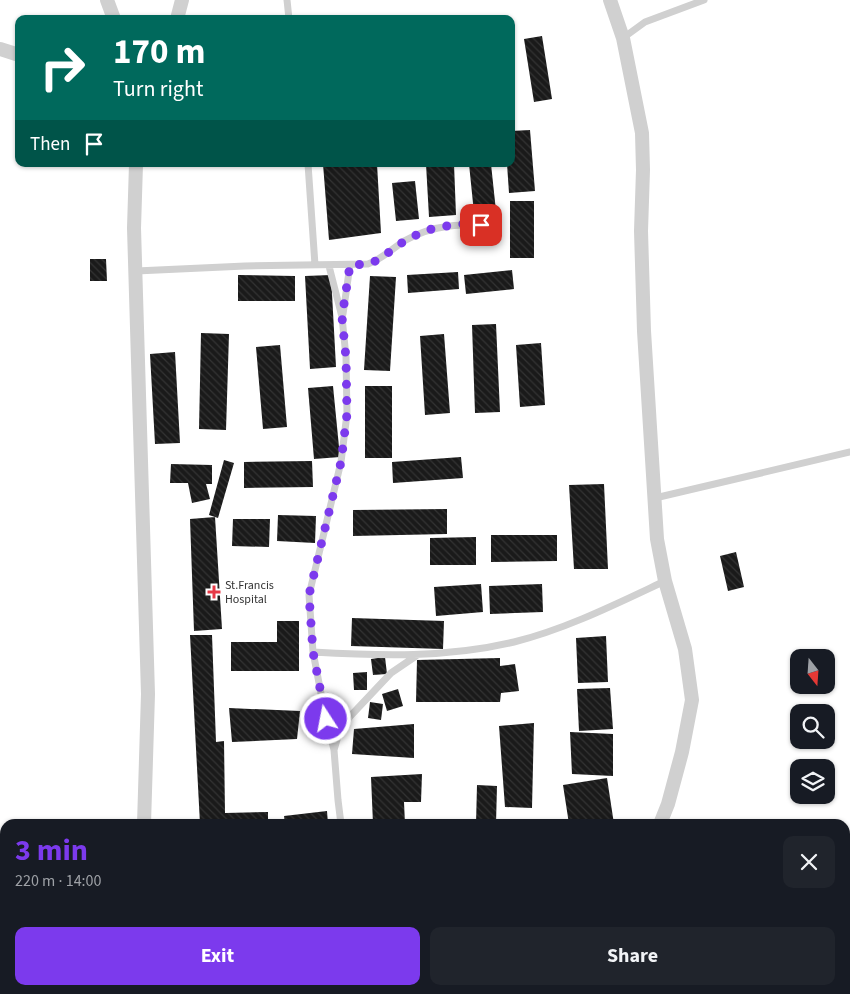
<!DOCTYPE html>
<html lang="en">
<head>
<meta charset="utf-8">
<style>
  body { margin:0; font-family:"Source Sans 3",sans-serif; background:#20242c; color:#f1f3f6; height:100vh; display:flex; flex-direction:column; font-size:19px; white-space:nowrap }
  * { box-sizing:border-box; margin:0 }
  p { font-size:16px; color:#9ea1a6 }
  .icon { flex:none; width:28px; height:28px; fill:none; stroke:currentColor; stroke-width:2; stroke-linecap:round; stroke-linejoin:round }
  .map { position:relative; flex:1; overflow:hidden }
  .drawer { position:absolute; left:0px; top:819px; width:850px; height:176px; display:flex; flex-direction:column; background:#171b24; border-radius:15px 15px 0 0; box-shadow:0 1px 4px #0004 }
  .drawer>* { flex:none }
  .banner { position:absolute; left:15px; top:15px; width:500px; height:152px; border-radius:10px; box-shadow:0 1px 4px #0004; background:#00695c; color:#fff; overflow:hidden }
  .needle { width:32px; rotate:163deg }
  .fabs { position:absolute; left:790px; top:649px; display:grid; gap:10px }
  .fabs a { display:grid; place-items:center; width:45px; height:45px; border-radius:10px; background:#171b24; box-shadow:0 1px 4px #0004; font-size:25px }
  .pin { position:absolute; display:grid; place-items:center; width:42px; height:42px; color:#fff; margin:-21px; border-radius:10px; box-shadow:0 2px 8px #0006 }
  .me { position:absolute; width:55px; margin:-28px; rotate:349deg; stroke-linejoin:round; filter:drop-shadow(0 0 4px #0008) }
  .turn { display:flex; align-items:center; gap:18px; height:105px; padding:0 15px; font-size:22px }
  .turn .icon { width:65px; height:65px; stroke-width:2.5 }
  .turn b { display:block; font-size:35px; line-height:42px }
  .then { display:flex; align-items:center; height:48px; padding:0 15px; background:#0003; gap:10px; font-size:19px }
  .round { display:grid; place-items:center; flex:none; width:52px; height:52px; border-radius:10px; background:#20242c }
  .summary { display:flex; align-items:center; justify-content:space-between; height:85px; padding:0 15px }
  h1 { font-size:30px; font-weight:700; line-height:38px; color:#7c3aed }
  .button { display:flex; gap:10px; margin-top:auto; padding:10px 15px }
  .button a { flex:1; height:58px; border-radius:10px; background:#7c3aed; color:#fff; font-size:20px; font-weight:700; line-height:58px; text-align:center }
  .button a+a { background:#20242c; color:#f1f3f6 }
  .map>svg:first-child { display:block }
  .building { fill:url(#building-back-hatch) }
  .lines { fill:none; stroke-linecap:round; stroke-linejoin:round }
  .lane { stroke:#d0d0d0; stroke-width:7 }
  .street { stroke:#d0d0d0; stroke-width:14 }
  .primary { stroke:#ababab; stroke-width:22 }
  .route { stroke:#7c3aed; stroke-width:9; stroke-dasharray:0 16.2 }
  .poi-dot { fill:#e63946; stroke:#fff; stroke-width:2 }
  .labels { text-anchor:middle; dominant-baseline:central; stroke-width:5; stroke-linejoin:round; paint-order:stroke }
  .poi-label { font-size:12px; fill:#333; stroke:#fff; text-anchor:start }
</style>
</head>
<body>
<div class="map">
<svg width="850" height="994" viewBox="0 0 850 994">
  <defs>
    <pattern id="building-back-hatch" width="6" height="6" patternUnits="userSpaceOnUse" patternTransform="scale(1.25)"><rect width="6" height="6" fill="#1a1a1a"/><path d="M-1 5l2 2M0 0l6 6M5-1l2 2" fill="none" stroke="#333"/></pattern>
  </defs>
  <rect width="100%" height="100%" fill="#fff"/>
  <path class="building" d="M 542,36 L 552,99 L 534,102 L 524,39 Z
    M 530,130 L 535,191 L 509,193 L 507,164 L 511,164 L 511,131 Z
    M 323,164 L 377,164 L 381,233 L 329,240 Z
    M 426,164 L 454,164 L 456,215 L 429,217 Z
    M 469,164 L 491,164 L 496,211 L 474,213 Z
    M 415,181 L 419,219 L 396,221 L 392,183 Z
    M 510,201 L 534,201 L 534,258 L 510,258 Z
    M 90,259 L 106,259 L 107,281 L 90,281 Z
    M 512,270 L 514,289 L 466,294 L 464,275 Z
    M 458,272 L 459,289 L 408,293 L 407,275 Z
    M 238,275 L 295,276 L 295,301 L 238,301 Z
    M 331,275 L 336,367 L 310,369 L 305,276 Z
    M 370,276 L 396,277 L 390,371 L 364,370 Z
    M 496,324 L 500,412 L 475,413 L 472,325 Z
    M 201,333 L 229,334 L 226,430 L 199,429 Z
    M 444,334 L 450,413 L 425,415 L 420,336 Z
    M 541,343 L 545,405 L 520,407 L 516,345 Z
    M 280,345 L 287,427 L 263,429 L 256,347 Z
    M 175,352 L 180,443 L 155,444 L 150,354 Z
    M 333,386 L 340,457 L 314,459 L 308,388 Z
    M 365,386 L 392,386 L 392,458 L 365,458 Z
    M 461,457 L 463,478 L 393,483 L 392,462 Z
    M 224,460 L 234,463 L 218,518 L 209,515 Z
    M 312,461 L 313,487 L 244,488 L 244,462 Z
    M 171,464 L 212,465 L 212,484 L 206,484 L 210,499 L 192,503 L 188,483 L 170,483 Z
    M 604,484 L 608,569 L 574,569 L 569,485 Z
    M 447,509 L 447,534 L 353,536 L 353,510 Z
    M 278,515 L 316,516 L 315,543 L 277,541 Z
    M 215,517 L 222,629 L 194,631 L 190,519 Z
    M 233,519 L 270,519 L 269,547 L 232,546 Z
    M 491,535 L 557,535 L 557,561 L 491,562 Z
    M 476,537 L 476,565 L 430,565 L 430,538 Z
    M 736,552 L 744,587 L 728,591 L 720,556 Z
    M 481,584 L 483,612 L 436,616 L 434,587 Z
    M 542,584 L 543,612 L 490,614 L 489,586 Z
    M 352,618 L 444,621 L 443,649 L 351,646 Z
    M 277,621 L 299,621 L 299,671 L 231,671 L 231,642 L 277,642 Z
    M 190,635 L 212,635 L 216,742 L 224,741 L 225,813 L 268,812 L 268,824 L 200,824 Z
    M 606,636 L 608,682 L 578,683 L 576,638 Z
    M 385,657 L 387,674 L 373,675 L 371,659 Z
    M 500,658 L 500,666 L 515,664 L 519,691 L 501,693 L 500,702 L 416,702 L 417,660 Z
    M 367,672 L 367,690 L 354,690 L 353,673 Z
    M 610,688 L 613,729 L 579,731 L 577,689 Z
    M 398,689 L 403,706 L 387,711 L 382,694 Z
    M 370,702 L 383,704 L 381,720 L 368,718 Z
    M 229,708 L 300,711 L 297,739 L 232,742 Z
    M 534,723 L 532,808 L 505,807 L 499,726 Z
    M 414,724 L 414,758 L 352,754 L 354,729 Z
    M 570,732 L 613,734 L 613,776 L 572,774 Z
    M 422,774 L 421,802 L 404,802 L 405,824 L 373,824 L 371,777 Z
    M 607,778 L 614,824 L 569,824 L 563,785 Z
    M 477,785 L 497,786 L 496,824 L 476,824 Z
    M 327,811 L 328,824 L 285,824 L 284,816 Z
    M 850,979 L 850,994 L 831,994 L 835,990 L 845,990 L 845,982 Z"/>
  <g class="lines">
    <path class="lane" d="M 287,0 L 289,19
      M 623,38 L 645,22 L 704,0
      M 308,164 L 315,265
      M 329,266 L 342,317 L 346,357 L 347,414 L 341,462 L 309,595 L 313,652 L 326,719 L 334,750
      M 136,271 L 245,266 L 368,264 C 382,259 392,249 404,241 C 436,223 463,224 498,226
      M 343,314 L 350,265
      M 655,498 L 850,452
      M 313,652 C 380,656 448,658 514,642 C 566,629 616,604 665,581
      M 341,824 L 338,800 L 334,750 L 341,726 L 391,673 L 416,656
      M 845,850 L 850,842
      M 845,903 L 850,903
      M 174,994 L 181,990"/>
    <path class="street" d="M 107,0 L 114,19
      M 610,0 L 623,38 L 642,133 L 643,170 L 641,231 L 644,331 L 657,539 L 665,581 L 685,649 L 692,700 L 682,752 L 668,804 L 660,824
      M 177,19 L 182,0
      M 0,49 L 19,55
      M 136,164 L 134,228 L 148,694 L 144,824
      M 115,994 L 117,990
      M 506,994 L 515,990"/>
    <path class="primary" d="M 385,990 L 405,994
      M 305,994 L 323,990"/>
  </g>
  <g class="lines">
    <path class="route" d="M 326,719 L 313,652 L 309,595 L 341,462 L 347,414 L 346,358 L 342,317 L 350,265 L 368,264 L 378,260 L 403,242 L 422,232 L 438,227 L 463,224 L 481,225"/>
  </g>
  <path class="poi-dot" d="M211.5 584.5h5v5h5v5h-5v5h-5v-5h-5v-5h5z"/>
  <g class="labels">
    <g class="poi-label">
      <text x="225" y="585">St.Francis<tspan x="225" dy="14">Hospital</tspan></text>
    </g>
  </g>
</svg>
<div class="fabs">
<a><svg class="needle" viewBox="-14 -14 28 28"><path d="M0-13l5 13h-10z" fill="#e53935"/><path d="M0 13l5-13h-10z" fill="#9ea1a6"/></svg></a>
<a><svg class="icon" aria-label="search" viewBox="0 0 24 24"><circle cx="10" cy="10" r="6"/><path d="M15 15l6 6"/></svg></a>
<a><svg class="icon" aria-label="layers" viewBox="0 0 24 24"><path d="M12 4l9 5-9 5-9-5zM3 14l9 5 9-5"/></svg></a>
</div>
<div class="pin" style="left:481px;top:225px;background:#d93025"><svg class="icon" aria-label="arrive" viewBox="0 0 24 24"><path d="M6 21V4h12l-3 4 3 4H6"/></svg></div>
<svg class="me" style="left:326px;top:719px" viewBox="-20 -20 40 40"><circle r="17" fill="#7c3aed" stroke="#fff" stroke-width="3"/><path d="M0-11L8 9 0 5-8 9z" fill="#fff"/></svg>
<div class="banner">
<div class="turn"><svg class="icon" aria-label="right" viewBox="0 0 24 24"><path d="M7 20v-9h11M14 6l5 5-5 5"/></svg><div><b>170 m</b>Turn right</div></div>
<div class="then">Then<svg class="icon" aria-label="arrive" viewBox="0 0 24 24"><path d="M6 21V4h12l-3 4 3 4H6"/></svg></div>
</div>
<section class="drawer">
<div class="summary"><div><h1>3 min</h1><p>220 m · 14:00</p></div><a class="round"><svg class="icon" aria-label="close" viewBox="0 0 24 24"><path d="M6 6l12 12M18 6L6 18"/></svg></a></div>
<div class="button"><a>Exit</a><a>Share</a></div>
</section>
</div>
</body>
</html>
